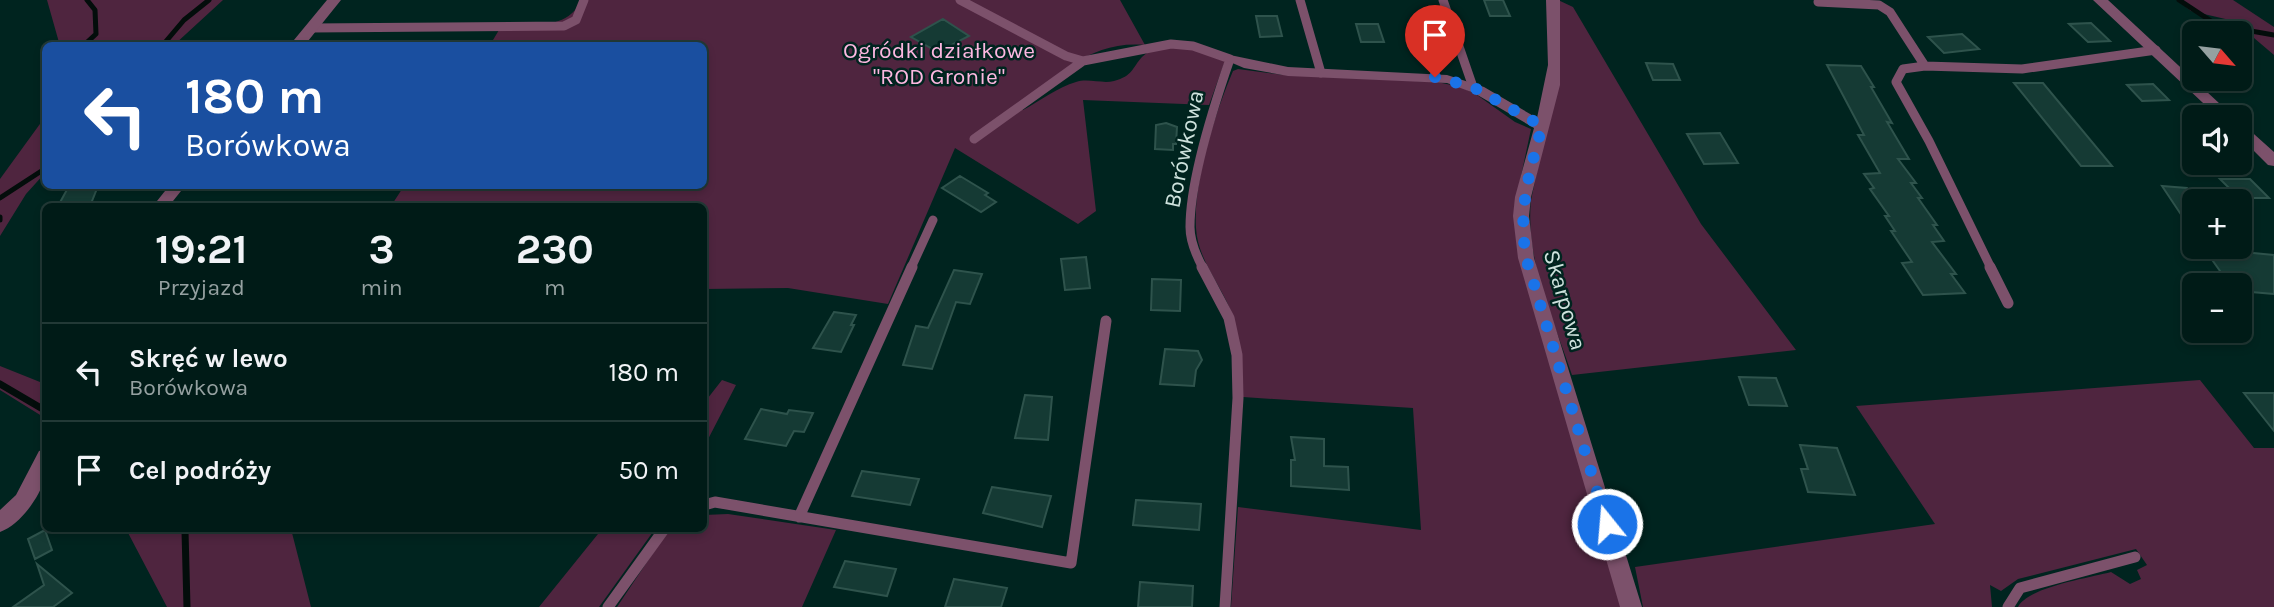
<!DOCTYPE html>
<html lang="pl">
<head>
<meta charset="utf-8">
<style>
  body { margin:0; font-family:Karla,sans-serif; background:#0e2824; color:#f1f3f6; height:100vh; display:flex; flex-direction:column; font-size:26px; white-space:nowrap }
  * { box-sizing:border-box; margin:0 }
  p { font-size:23px; color:#95a1a1 }
  .icon { flex:none; width:38px; height:38px; fill:none; stroke:currentColor; stroke-width:2; stroke-linecap:round; stroke-linejoin:round }
  .map { position:relative; flex:1; overflow:hidden }
  .side { position:absolute; left:42px; top:203px; width:665px; height:329px; display:flex; flex-direction:column; background:#001b17; border-radius:10px; box-shadow:0 4px 10px #0003,0 0 0 2px #223936 }
  .side>* { flex:none }
  .top-card { position:absolute; left:42px; top:42px; width:665px; height:147px; border-radius:10px; box-shadow:0 4px 10px #0003,0 0 0 2px #223936; background:#1a4fa0; color:#fff; overflow:hidden }
  .needle { width:46px; rotate:118deg }
  .buttons { position:absolute; left:2182px; top:21px; display:grid; gap:14px }
  .buttons a { display:grid; place-items:center; width:70px; height:70px; border-radius:10px; background:#001b17; box-shadow:0 4px 10px #0003,0 0 0 2px #223936; font-size:35px }
  .pin { position:absolute; display:grid; place-items:center; width:60px; height:60px; color:#fff; margin:-72px -30px; border-radius:50% 50% 50% 0; rotate:-45deg; box-shadow:0 0 7px #0007 }
  .pin .icon { rotate:45deg }
  .me { position:absolute; width:77px; margin:-38px; rotate:343deg; stroke-linejoin:round; filter:drop-shadow(0 0 5px #0008) }
  .turn { display:flex; align-items:center; gap:24px; height:147px; padding:0 28px; font-size:32px }
  .turn .icon { width:91px; height:91px; stroke-width:2.5 }
  .turn b { display:block; font-size:49px; line-height:60px }
  .eta { display:flex; justify-content:space-evenly; align-items:center; height:119px; text-align:center }
  .eta b { font-size:42px; font-weight:700; line-height:49px }
  ul { padding:0; list-style:none }
  li { display:flex; align-items:center; gap:21px; height:98px; padding:0 28px; border-top:2px solid #223936 }
  li div { flex:1 }
  li b { display:block; font-size:26px }
  li em { font-style:normal }
  .map>svg:first-child { display:block }
  .green { fill:#4f253f }
  .lines { fill:none; stroke-linecap:round; stroke-linejoin:round }
  .stream-far1 { stroke:#030d0b; stroke-width:5 }
  .stream { stroke:#030d0b; stroke-width:7 }
  .building { fill:#153a34; stroke:#2e534c; stroke-width:2 }
  .service-far1 { stroke:#7c516b; stroke-width:9 }
  .service { stroke:#7c516b; stroke-width:11 }
  .minor { fill:#7c516b; fill-rule:evenodd }
  .route { stroke:#1a73e8; stroke-width:12; stroke-dasharray:0 21.6 }
  .labels { text-anchor:middle; dominant-baseline:central; stroke-width:5; stroke-linejoin:round; paint-order:stroke }
  .park-label { font-size:23px; fill:#fcb7e0; stroke:#00241f }
  .street-label { font-size:23px; fill:#cee2dd; stroke:#00241f }
</style>
</head>
<body>
<div class="map">
<svg width="2274" height="607" viewBox="0 0 2274 607">
  <rect width="100%" height="100%" fill="#00241f"/>
  <path class="green" d="M 47,0 L 223,0 L 174,45 L 60,46 Z
    M 582,0 L 1120,0 L 1145,45 C 1092,40 1057,75 1018,106 L 1023,110 C 1040,101 1058,87 1076,82 C 1088,78 1102,84 1114,81 C 1133,76 1132,68 1142,57 C 1163,36 1202,52 1225,61 L 1209,105 L 1083,100 L 1096,211 L 1078,224 L 955,148 L 888,304 L 788,288 L 704,289 L 704,206 L 391,206 L 404,186 L 704,186 L 704,46 L 490,45 L 502,25 C 533,24 566,31 582,0 Z
    M 1558,0 L 1573,7 L 1701,224 L 1796,350 L 1572,375 C 1553,318 1525,261 1531,200 L 1560,65 Z
    M 2177,0 L 2233,0 L 2274,27 L 2274,55 L 2234,21 L 2191,11 Z
    M 1238,69 L 1284,75 L 1437,82 L 1461,87 L 1477,95 L 1515,122 L 1531,129 L 1514,209 L 1621,607 L 1231,607 L 1238,507 L 1421,530 L 1413,408 L 1243,397 C 1240,373 1241,340 1233,317 C 1223,286 1198,262 1196,228 C 1193,182 1215,113 1233,71 Z
    M 45,117 L 45,173 L 26,194 L 0,236 L 0,179 Z
    M 0,366 L 45,384 L 45,418 L 0,390 Z
    M 722,380 L 736,385 L 704,447 L 704,403 Z
    M 2200,380 L 2254,448 L 2274,448 L 2274,607 L 2018,607 C 2028,587 2089,578 2111,572 L 2130,584 L 2141,579 L 2137,570 L 2147,565 L 2136,549 L 2018,579 L 2001,591 L 1990,585 L 1992,607 L 1643,607 L 1635,567 L 1935,524 L 1856,406 Z
    M 728,514 L 836,530 L 802,607 L 617,607 L 665,535 L 674,529 L 704,528 L 704,515 Z
    M 126,529 L 291,529 L 311,607 L 167,607 Z
    M 602,529 L 655,529 L 599,607 L 539,607 Z"/>
  <g class="lines">
    <path class="stream-far1" d="M 2179,0 L 2217,25 L 2274,35
      M 83,46 L 96,34 L 95,10 L 87,0
      M 162,46 L 184,20 L 209,0
      M 0,198 L 46,168
      M 0,217 L 0,220"/>
    <path class="stream" d="M 0,384 L 46,411
      M 182,528 L 185,531 L 187,607"/>
  </g>
  <path class="building" d="M 1484,0 L 1503,0 L 1510,16 L 1490,16 Z
    M 1256,16 L 1277,16 L 1282,36 L 1260,37 Z
    M 943,19 L 969,36 L 938,52 L 911,37 Z
    M 2091,23 L 2110,41 L 2088,42 L 2069,24 Z
    M 1356,24 L 1378,24 L 1384,42 L 1361,42 Z
    M 1962,34 L 1979,49 L 1944,53 L 1928,37 Z
    M 1646,63 L 1673,64 L 1680,80 L 1653,80 Z
    M 1827,65 L 1861,66 L 1874,87 L 1871,87 L 1892,123 L 1887,122 L 1909,159 L 1898,159 L 1916,183 L 1911,183 L 1922,198 L 1918,198 L 1937,225 L 1933,225 L 1944,241 L 1932,242 L 1956,274 L 1951,274 L 1965,293 L 1923,295 L 1902,263 L 1912,262 L 1891,231 L 1895,231 L 1885,216 L 1889,216 L 1870,189 L 1874,188 L 1864,174 L 1880,173 L 1858,135 L 1864,135 Z
    M 2014,83 L 2043,83 L 2112,166 L 2081,166 Z
    M 2153,84 L 2169,100 L 2142,101 L 2127,85 Z
    M 1166,123 L 1177,127 L 1176,144 L 1173,144 L 1173,150 L 1155,149 L 1156,125 Z
    M 1720,133 L 1738,163 L 1704,164 L 1687,134 Z
    M 960,176 L 988,193 L 985,195 L 996,202 L 981,212 L 942,188 Z
    M 2220,179 L 2250,179 L 2269,198 L 2239,198 Z
    M 69,186 L 98,186 L 90,206 L 58,206 Z
    M 2162,186 L 2187,188 L 2194,199 L 2194,234 Z
    M 2203,247 L 2239,247 L 2243,252 L 2274,255 L 2274,294 L 2240,291 L 2240,285 L 2230,285 Z
    M 1086,257 L 1090,288 L 1065,290 L 1061,259 Z
    M 954,270 L 982,274 L 970,304 L 956,302 L 955,305 L 932,369 L 903,365 L 916,326 L 928,328 Z
    M 1152,279 L 1181,280 L 1180,311 L 1151,310 Z
    M 834,312 L 856,315 L 851,325 L 854,325 L 841,352 L 813,348 Z
    M 1165,349 L 1198,351 L 1202,360 L 1196,370 L 1194,386 L 1160,384 Z
    M 1739,377 L 1776,378 L 1787,406 L 1749,405 Z
    M 2244,393 L 2274,393 L 2274,431 Z
    M 1025,395 L 1052,397 L 1048,440 L 1015,438 Z
    M 761,409 L 787,414 L 789,410 L 813,413 L 804,432 L 794,431 L 786,446 L 745,439 Z
    M 1291,437 L 1324,439 L 1324,466 L 1348,467 L 1349,490 L 1291,486 L 1291,460 L 1295,460 Z
    M 1800,445 L 1837,448 L 1855,495 L 1808,492 L 1801,469 L 1808,469 Z
    M 862,471 L 919,479 L 910,505 L 852,496 Z
    M 992,487 L 1051,496 L 1042,527 L 983,513 Z
    M 1136,500 L 1201,504 L 1199,530 L 1133,525 Z
    M 45,530 L 52,550 L 35,559 L 28,539 Z
    M 845,561 L 896,569 L 887,596 L 834,587 Z
    M 37,564 L 72,593 L 53,607 L 13,607 L 44,585 Z
    M 954,579 L 1007,588 L 1001,607 L 945,607 Z
    M 1140,582 L 1193,586 L 1192,607 L 1138,607 Z"/>
  <g class="lines">
    <path class="service-far1" d="M 960,0 L 1066,56 L 1083,61
      M 1300,0 L 1321,73
      M 1443,0 L 1473,87
      M 1818,2 L 1879,5 L 1890,12 L 1925,66
      M 311,28 L 564,26 L 576,20 L 584,0
      M 974,139 L 1083,61 L 1171,44 L 1193,46 L 1230,59 C 1214,105 1190,179 1190,227 C 1190,241 1197,257 1203,268
      M 911,268 L 933,220
      M 1991,268 L 1929,141 L 1896,82 L 1903,69 L 1925,66 L 2022,69 L 2156,50"/>
    <path class="service" d="M 1202,267 L 1229,318 L 1237,355 L 1238,398 L 1225,607
      M 1990,267 L 2008,303
      M 704,505 L 715,502 L 1071,563 L 1106,321
      M 799,517 L 912,267
      M 608,607 L 665,528
      M 2008,607 L 2020,588 L 2135,557"/>
    <path class="minor" d="M 327,0 L 341,0 L 304,46 L 289,46 Z
      M 1546,0 L 1560,0 L 1560,85 L 1531,197 L 1529,216 L 1534,258 L 1642,607 L 1620,607 L 1518,258 L 1513,216 L 1515,197 L 1534,128 L 1474,93 L 1447,83 L 1288,76 L 1244,68 L 1223,59 L 1230,55 L 1288,67 L 1447,75 L 1484,87 L 1537,118 L 1548,65 Z
      M 2093,0 L 2108,0 L 2234,117 L 2218,117 Z
      M 2240,124 L 2245,126 L 2274,152 L 2274,166 L 2268,165 L 2240,137 Z
      M 169,186 L 185,186 L 169,206 L 153,206 Z
      M 46,449 C 46,458 47,469 45,477 C 40,497 20,525 0,532 L 0,510 L 16,495 L 39,451 Z"/>
  </g>
  <g class="lines">
    <path class="route" d="M 1435,77 L 1473,87 L 1542,126 C 1529,176 1518,206 1526,258 L 1607,524"/>
  </g>
  <g class="labels">
    <g class="park-label">
      <text x="939" y="50">Ogródki działkowe<tspan x="939" dy="26">"ROD Gronie"</tspan></text>
    </g>
    <g class="street-label">
      <text transform="translate(1184 149) rotate(-78)">Borówkowa</text>
      <text transform="translate(1565 300) rotate(74)">Skarpowa</text>
    </g>
  </g>
</svg>
<div class="buttons">
<a><svg class="needle" viewBox="-14 -14 28 28"><path d="M0-13l5 13h-10z" fill="#e53935"/><path d="M0 13l5-13h-10z" fill="#95a1a1"/></svg></a>
<a><svg class="icon" aria-label="sound" viewBox="0 0 24 24"><path d="M4 9h4l5-4v14l-5-4H4zM17 9q2 3 0 6"/></svg></a>
<a>+</a>
<a>−</a>
</div>
<div class="pin" style="left:1435px;top:77px;background:#d93025"><svg class="icon" aria-label="arrive" viewBox="0 0 24 24"><path d="M6 21V4h12l-3 4 3 4H6"/></svg></div>
<svg class="me" style="left:1607px;top:524px" viewBox="-20 -20 40 40"><circle r="17" fill="#1a73e8" stroke="#fff" stroke-width="3"/><path d="M0-11L8 9 0 5-8 9z" fill="#fff"/></svg>
<div class="top-card">
<div class="turn"><svg class="icon" aria-label="left" viewBox="0 0 24 24"><path d="M17 20v-9H6M10 6l-5 5 5 5"/></svg><div><b>180 m</b>Borówkowa</div></div>
</div>
<section class="side">
<div class="eta">
<div><b>19:21</b><p>Przyjazd</p></div>
<div><b>3</b><p>min</p></div>
<div><b>230</b><p>m</p></div>
</div>
<ul>
<li><svg class="icon" aria-label="left" viewBox="0 0 24 24"><path d="M17 20v-9H6M10 6l-5 5 5 5"/></svg><div><b>Skręć w lewo</b><p>Borówkowa</p></div><em>180 m</em></li>
<li><svg class="icon" aria-label="arrive" viewBox="0 0 24 24"><path d="M6 21V4h12l-3 4 3 4H6"/></svg><div><b>Cel podróży</b></div><em>50 m</em></li>
</ul>
</section>
</div>
</body>
</html>
